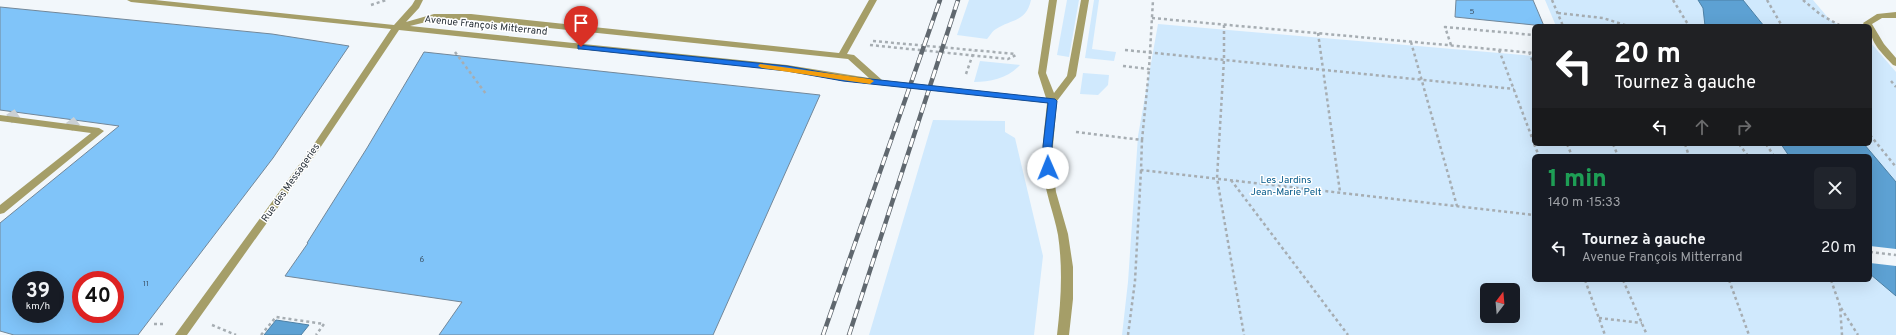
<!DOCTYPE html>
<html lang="fr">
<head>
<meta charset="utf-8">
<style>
  body { margin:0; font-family:Overpass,sans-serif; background:#20242c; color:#f1f3f6; height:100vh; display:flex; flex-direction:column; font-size:15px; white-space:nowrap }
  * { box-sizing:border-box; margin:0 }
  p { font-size:13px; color:#9ea1a6 }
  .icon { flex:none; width:22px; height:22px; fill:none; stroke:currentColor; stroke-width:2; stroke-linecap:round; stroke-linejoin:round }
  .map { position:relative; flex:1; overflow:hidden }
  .drawer { position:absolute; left:1532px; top:154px; width:340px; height:128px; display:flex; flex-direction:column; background:#171b24; border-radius:6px; box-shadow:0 4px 16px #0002 }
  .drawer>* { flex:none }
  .hud { position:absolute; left:1532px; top:24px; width:340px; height:122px; border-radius:6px; box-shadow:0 4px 16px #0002; background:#202124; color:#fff; overflow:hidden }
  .needle { width:26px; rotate:16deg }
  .controls { position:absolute; left:1480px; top:283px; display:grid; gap:8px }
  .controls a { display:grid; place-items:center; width:40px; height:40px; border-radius:6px; background:#171b24; box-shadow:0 4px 16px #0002; font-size:20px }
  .speed { position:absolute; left:12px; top:271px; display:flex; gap:8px; font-size:20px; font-weight:700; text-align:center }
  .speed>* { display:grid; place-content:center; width:52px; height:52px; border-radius:50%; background:#171b24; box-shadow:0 4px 16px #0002; line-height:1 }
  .speed small { font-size:10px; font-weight:400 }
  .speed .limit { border:6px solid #d22; background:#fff; color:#111 }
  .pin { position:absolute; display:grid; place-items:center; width:34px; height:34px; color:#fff; margin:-41px -17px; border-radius:50% 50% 50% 0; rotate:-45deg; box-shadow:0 0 4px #0007 }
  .pin .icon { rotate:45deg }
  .me { position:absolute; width:44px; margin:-22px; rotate:359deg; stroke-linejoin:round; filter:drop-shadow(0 0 3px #0008) }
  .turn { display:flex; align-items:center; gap:14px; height:84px; padding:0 16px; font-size:18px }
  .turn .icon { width:52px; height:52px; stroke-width:2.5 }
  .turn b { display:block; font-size:28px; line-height:34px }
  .lanes { display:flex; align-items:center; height:38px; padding:0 16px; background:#0003; justify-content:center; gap:20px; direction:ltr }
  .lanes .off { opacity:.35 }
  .round { display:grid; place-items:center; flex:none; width:42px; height:42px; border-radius:6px; background:#20242c }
  .head { display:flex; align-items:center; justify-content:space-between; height:68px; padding:0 16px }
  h1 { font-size:24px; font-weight:800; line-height:30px; color:#1e9e55 }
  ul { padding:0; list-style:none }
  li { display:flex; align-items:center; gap:12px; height:52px; padding:0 16px }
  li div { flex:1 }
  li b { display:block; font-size:15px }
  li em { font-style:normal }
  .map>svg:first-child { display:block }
  .green { fill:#d0e9fd; fill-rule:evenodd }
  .water { fill:#5da1d3; stroke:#4d80a5 }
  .pier { fill:#f2f7fb }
  .building { fill:#80c4f9; stroke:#728799; fill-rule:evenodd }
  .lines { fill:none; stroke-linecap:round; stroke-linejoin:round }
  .minor-tunnel { stroke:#cad0d4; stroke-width:10; stroke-dasharray:10 5; stroke-linecap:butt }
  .path { stroke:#a6adb2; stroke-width:2.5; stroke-dasharray:3 3; stroke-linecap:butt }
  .minor { fill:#a59e68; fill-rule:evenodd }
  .rail-casing { stroke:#60686f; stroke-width:4.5 }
  .rail { stroke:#fff; stroke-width:3; stroke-dasharray:9; stroke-linecap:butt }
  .route { fill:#1a73e8; stroke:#114b97 }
  .slow { fill:#f59e0b }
  .labels { text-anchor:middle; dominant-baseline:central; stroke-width:3; stroke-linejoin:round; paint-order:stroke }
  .number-label { font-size:8px; fill:#3f566a }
  .street-label { font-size:10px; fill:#29323a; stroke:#fff }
  .park-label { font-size:10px; fill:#055a8a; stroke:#fff }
</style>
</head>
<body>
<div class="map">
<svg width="1896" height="335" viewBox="0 0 1896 335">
  <rect width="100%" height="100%" fill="#f2f7fb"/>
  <path class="green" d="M 969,0 L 1031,0 C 1026,22 1012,19 996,29 C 992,31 990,36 987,39 L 957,35 Z
    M 1067,0 L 1079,0 L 1069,57 L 1057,55 Z
    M 1094,0 L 1099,0 L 1092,49 L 1116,52 L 1114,61 L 1085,58 Z
    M 1545,0 L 1813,0 L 1830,20 L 1841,26 L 1556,26 Z
    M 1158,24 L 1534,56 L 1534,144 L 1870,144 L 1870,42 L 1896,72 L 1896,335 L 1122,335 L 1128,282 L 1138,136 ZM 1534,156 L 1870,156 L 1870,280 L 1534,280 ZM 1487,290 L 1513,290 L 1513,316 L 1487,316 Z
    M 980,61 L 1020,65 C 1008,78 991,82 974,82 Z
    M 1083,73 L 1109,75 L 1108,85 L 1098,95 L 1080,94 Z
    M 933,120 L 1005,121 L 1005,132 L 1015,138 L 1043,256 L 1034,335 L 869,335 Z"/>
  <path class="water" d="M 1698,0 L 1743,0 L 1764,26 L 1705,26 L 1703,8 Z
    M 1781,144 L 1864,144 L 1896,182 L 1896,296 L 1870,274 L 1870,156 L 1789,156 Z
    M 276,320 L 309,325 L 301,335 L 264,335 Z"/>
  <path class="pier" d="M 1870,246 L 1896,249 L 1896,266 L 1870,263 Z"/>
  <path class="building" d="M 1456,0 L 1533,0 L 1544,26 L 1455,17 Z
    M 0,7 L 272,34 L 349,46 L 273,158 L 138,335 L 14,335 L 0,331 L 0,223 L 119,126 L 0,110 ZM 21,280 L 55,280 L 55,314 L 21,314 ZM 81,280 L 115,280 L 115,314 L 81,314 Z
    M 424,52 L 820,95 L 713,335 L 439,335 L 462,302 L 285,276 L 308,243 L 307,243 L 367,148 Z"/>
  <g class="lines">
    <path class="minor-tunnel" d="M 9,119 L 18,113
      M 69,127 L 78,120"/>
    <path class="path" d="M 1552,0 L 1563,26
      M 1673,0 L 1689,26
      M 1767,0 L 1782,26
      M 1803,0 L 1821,15 L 1841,26
      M 371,5 L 386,0
      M 1558,13 L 1603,18 L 1628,26
      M 1152,18 L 1534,53
      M 1224,25 L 1224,59 L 1217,178 L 1244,335
      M 1318,33 L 1340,192
      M 873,41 L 1016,54
      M 1411,42 L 1457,206
      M 870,45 L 1008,59 L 1016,55
      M 1451,45 L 1445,27 L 1534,35
      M 1125,50 L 1514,89
      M 1499,50 L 1534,143
      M 455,52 L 486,94
      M 1529,52 L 1534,64
      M 1123,66 L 1149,69 L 1153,0
      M 966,74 L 974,51
      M 1891,81 L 1896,87
      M 1076,132 L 1142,140 L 1141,170 L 1534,215
      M 1870,135 L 1896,167
      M 1142,140 L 1149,69
      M 1534,144 L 1539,156
      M 1567,144 L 1572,156
      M 1613,144 L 1618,156
      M 1685,144 L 1689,156
      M 1739,144 L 1748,156
      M 1766,144 L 1774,156
      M 1231,180 L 1348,335
      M 1870,252 L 1896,255
      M 1585,280 L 1605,335
      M 1623,280 L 1647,335
      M 1729,280 L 1749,335
      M 1831,280 L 1840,306 L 1842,335
      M 1841,308 L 1858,335
      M 1599,318 L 1642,323
      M 154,324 L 163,324
      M 212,325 L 236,335
      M 261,335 L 276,317 L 324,324 L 316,335
      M 1128,335 L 1135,281 L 1141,170"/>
    <path class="minor" d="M 127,0 L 155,0 L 394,25 L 412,5 L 415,0 L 423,0 L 419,8 L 406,22 L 434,14 L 471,14 L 839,53 L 869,0 L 877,0 L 847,54 L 854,55 L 882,80 L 1046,98 L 1038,73 L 1049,0 L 1057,0 L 1046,73 L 1054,93 L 1067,76 L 1081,0 L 1089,0 L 1076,76 L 1057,101 L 1053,146 L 1053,168 L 1056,192 L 1068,234 L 1073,267 L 1073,299 L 1069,335 L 1057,335 C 1061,301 1063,269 1058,235 C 1054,213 1045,193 1043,170 C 1041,148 1045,125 1047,103 L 843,81 L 787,71 L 399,30 L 318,151 L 187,335 L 175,335 L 312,147 L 391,29 L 131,2 ZM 434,20 L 471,20 L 848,59 L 869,78 L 787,65 L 410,26 Z
      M 1896,12 L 1896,18 L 1882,18 L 1872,24 L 1884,44 L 1896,58 L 1896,66 L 1893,65 C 1882,53 1870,43 1870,26 L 1865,26 L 1863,23 L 1877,14 Z
      M 0,115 L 99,128 L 104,131 L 4,213 L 0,214 L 0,205 L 91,133 L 0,121 Z"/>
    <defs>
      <path id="rail" d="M 823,335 L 940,0
        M 849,335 L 958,0"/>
    </defs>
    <use href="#rail" class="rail-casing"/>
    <use href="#rail" class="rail"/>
  </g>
  <path class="route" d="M 578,45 L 787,66 L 843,76 L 1055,99 L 1057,101 L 1052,146 L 1053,168 L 1048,171 L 1044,168 L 1043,146 L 1048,103 L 843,81 L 787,71 L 581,49 L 578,49 Z"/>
  <path class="slow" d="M 760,64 L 870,79 L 874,81 L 870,84 L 762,68 L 758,66 Z"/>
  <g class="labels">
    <g class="number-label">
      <text x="1472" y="12">5</text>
      <text x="422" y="260">6</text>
      <text x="146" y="284">11</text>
    </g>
    <g class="street-label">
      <text transform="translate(486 26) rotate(6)">Avenue François Mitterrand</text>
      <text transform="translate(291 183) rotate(-55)">Rue des Messageries</text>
    </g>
    <g class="park-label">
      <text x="1286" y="180">Les Jardins<tspan x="1286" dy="12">Jean-Marie Pelt</tspan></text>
    </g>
  </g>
</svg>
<div class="controls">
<a><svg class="needle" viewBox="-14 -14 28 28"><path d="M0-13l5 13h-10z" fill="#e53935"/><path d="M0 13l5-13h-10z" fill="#9ea1a6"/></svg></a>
</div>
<div class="speed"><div>39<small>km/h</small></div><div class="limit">40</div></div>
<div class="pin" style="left:581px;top:47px;background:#d93025"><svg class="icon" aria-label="arrive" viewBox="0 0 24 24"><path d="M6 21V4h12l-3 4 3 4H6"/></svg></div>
<svg class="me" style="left:1048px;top:168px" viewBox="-20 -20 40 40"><circle r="19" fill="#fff"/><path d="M0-13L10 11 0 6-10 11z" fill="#1a73e8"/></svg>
<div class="hud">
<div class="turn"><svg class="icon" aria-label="left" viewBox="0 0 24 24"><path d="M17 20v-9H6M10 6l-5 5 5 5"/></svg><div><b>20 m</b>Tournez à gauche</div></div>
<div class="lanes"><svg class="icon" aria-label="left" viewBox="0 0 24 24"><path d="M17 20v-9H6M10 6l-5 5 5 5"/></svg><svg class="icon off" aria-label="ahead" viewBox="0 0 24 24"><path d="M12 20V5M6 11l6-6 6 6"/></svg><svg class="icon off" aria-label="right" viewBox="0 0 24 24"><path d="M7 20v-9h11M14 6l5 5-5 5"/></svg></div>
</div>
<section class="drawer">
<div class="head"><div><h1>1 min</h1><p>140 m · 15:33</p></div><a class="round"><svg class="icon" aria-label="close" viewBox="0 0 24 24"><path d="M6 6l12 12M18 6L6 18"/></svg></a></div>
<ul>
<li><svg class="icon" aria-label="left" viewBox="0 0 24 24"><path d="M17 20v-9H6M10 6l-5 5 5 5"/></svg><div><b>Tournez à gauche</b><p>Avenue François Mitterrand</p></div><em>20 m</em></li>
</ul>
</section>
</div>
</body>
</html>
